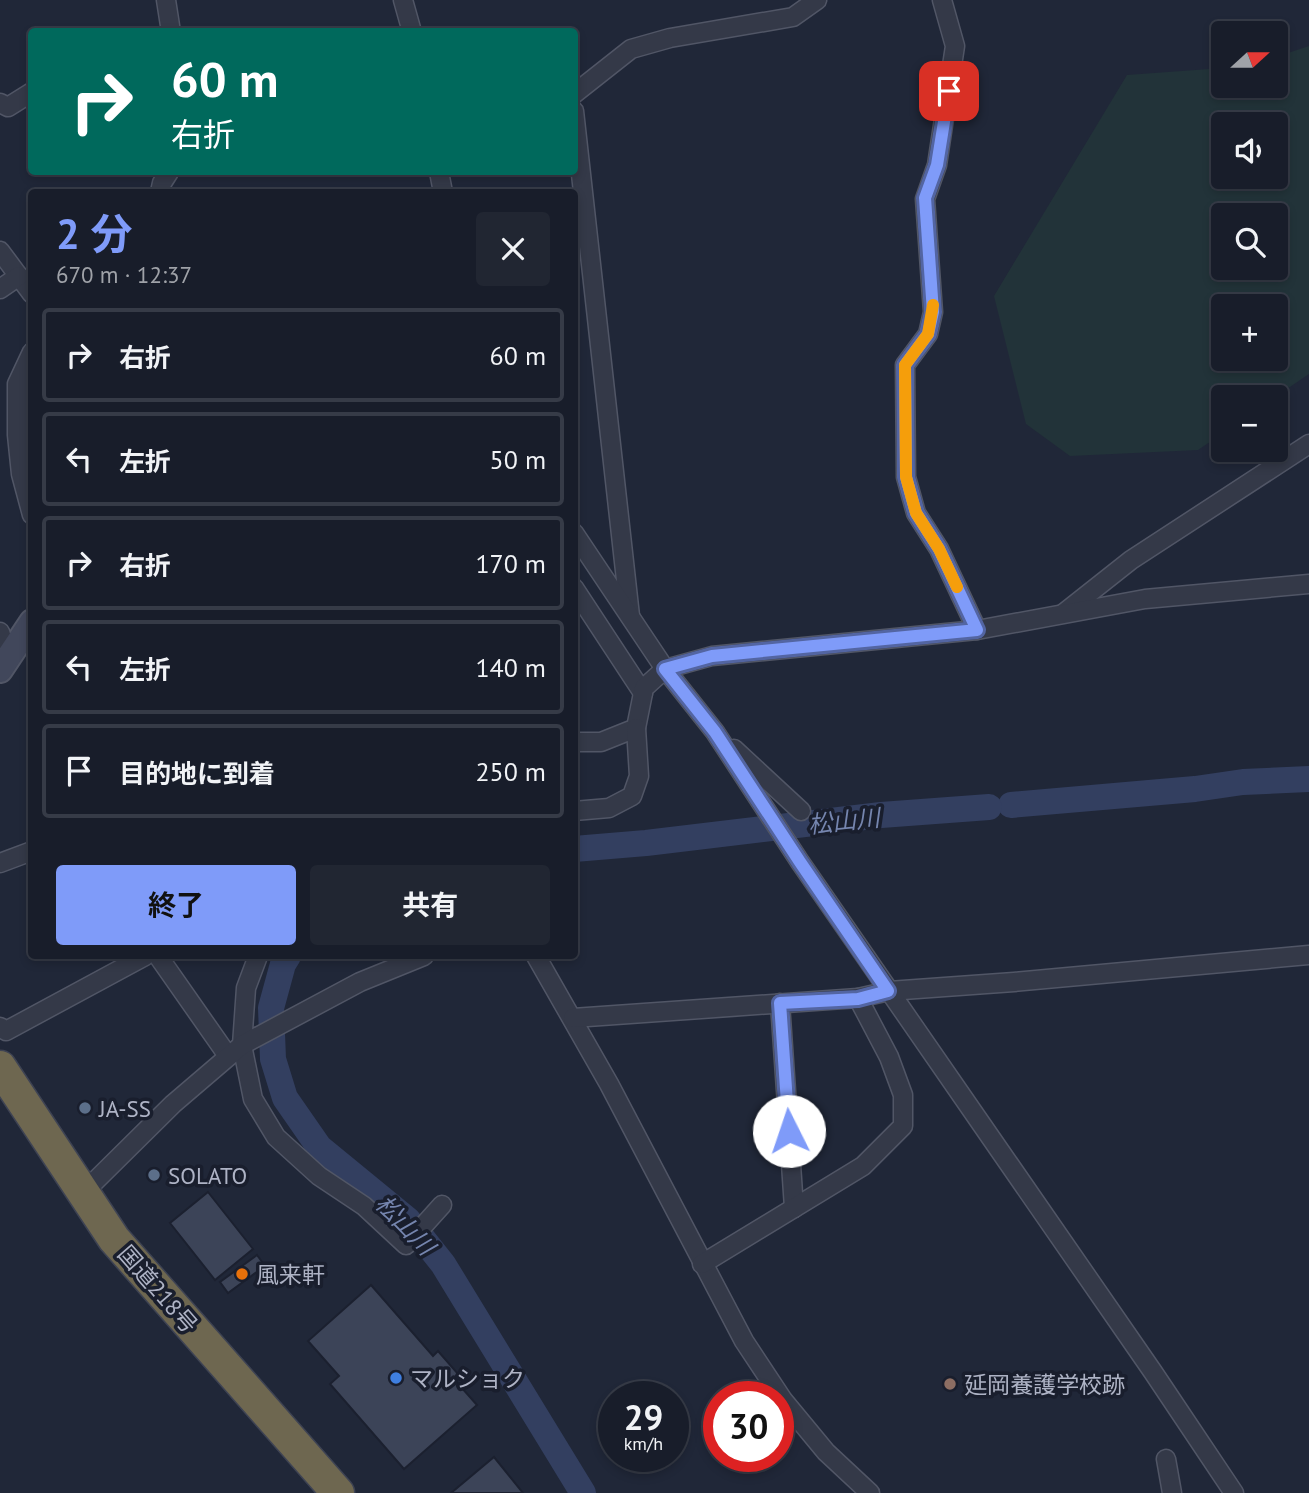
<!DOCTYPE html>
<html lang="ja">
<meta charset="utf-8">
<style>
:root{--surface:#181d2a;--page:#212632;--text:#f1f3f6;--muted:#9fa2a8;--line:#363b47;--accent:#7f9bf9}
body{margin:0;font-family:"PT Sans","Noto Sans JP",sans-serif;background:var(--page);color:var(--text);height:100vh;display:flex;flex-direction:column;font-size:26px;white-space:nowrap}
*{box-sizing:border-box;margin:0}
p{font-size:23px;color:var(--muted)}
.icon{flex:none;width:38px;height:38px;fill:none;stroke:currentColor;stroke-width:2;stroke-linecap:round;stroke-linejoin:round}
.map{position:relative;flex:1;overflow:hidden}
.side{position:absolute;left:28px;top:189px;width:550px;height:770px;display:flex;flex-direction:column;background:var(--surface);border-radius:7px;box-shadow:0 4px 10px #0003,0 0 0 2px var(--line)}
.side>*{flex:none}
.hud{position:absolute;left:28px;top:28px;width:550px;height:147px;border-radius:7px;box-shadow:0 4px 10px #0003,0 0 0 2px var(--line);background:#00695c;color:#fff;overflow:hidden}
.needle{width:46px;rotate:69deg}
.controls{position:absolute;left:1211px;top:21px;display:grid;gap:14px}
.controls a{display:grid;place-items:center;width:77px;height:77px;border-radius:7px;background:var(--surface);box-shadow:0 4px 10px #0003,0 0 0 2px var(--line);font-size:35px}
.speed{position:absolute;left:598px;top:1381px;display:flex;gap:14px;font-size:35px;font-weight:700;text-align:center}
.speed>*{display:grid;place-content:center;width:91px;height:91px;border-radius:50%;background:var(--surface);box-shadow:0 4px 10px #0003,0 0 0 2px var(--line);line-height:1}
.speed small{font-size:18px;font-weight:400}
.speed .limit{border:10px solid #d22;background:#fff;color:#111}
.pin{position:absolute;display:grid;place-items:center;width:60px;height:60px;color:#fff;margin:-30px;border-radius:14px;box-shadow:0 4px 10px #0006}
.me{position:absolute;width:77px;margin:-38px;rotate:356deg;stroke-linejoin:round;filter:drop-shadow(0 0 5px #0008)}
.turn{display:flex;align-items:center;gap:24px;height:147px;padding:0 28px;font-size:32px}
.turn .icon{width:91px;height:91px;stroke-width:2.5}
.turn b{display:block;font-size:49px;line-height:60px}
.round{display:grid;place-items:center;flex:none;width:74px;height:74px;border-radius:7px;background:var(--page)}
.head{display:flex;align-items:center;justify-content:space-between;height:119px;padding:0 28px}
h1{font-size:42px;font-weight:700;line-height:52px;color:var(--accent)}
.primary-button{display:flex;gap:14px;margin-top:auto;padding:14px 28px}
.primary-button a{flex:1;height:80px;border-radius:7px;background:var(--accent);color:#111;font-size:28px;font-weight:700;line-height:80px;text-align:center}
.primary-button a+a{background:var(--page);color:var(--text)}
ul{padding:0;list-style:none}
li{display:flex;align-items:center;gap:21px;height:94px;margin:0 14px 10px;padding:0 14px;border:4px solid var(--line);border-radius:7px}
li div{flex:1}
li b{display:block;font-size:26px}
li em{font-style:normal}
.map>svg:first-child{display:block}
</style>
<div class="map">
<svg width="1309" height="1493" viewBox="0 0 1309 1493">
<rect width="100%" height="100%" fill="#202738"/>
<!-- green -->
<path fill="#223339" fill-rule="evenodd" d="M1309,46V374L1275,397H1223V433L1198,450L1070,456L1026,424L994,296L1127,75L1223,68V86H1276V57ZM1276,124V177H1223V124ZM1276,215V268H1223V215ZM1223,306H1276V359H1223Z"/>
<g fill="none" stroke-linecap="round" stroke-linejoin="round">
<!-- river -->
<g stroke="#333f60" stroke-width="26">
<path d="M1011,805L1195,789L1243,782L1309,779"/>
<path d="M574,849L646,843L881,815L989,807"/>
<path d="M288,956L283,964L271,1008L273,1059L285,1098L319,1147L408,1220L443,1264L583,1493"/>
</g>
</g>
<!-- building -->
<g fill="#3c4458" stroke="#1b202f" stroke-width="2">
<path d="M208,1192L253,1249L215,1280L170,1223Z"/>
<path d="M257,1255L265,1266L228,1293L220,1282Z"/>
<path d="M371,1285L433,1356L438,1351L459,1375L454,1379L477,1405L404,1469L330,1384L339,1376L308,1341Z"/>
<path d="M494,1457L523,1493H451Z"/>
</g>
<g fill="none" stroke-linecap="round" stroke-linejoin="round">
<defs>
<g id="street">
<path d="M166,0L171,32"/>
<path d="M403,0L412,32"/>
<path d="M942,0L955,46L937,165L925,199L933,312L928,334L905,365L906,477L916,513L939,549L977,630"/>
<path d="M574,94L631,49L670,38L793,17L817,0"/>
<path d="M0,103L8,107L32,92"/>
<path d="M574,111L630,616"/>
<path d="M439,172L443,192"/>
<path d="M160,192L162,183L169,172"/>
<path d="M0,251L32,294"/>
<path d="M0,289L19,276"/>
<path d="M32,352L17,384V435L21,474L32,515"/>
<path d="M574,533L665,669L715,732L800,862L1153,1372L1234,1493"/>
<path d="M574,588L643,693"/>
<path d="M1064,613L1131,560L1309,444"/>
<path d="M0,632L8,657"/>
<path d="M574,742H601L636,728L644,688L665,669L712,656L977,630L1145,599L1309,584"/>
<path d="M734,749L801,811"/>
<path d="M574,811L609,808L632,796L639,776L636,728"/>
<path d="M0,863L32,851"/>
<path d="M158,956L228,1056"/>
<path d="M258,956L246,988L242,1045L253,1099L276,1137L319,1176L364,1206L406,1245L442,1205"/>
<path d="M536,956L609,1084L744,1341L783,1400L826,1452L870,1493"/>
<path d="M780,1003L794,1208"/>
<path d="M573,1018L858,998L889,991L1014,982L1309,955"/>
<path d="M0,1027L6,1031L145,956"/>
<path d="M83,1193L173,1104L242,1045L360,982L424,956"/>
<path d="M702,1264L863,1166L903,1126V1095L889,1057L858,998"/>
<path d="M1166,1459L1172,1493"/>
</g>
<path id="secondary" d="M0,670L32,622"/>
<path id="highway" d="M0,1067L114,1239L338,1493"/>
</defs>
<!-- street casing -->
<use href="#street" stroke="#515666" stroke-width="21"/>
<!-- secondary casing -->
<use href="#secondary" stroke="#515666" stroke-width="28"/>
<!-- highway casing -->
<use href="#highway" stroke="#3e4353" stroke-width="35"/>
<!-- street -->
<use href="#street" stroke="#343948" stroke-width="18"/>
<!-- secondary -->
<use href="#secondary" stroke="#41475b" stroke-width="24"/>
<!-- highway -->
<use href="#highway" stroke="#6e6750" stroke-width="32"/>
</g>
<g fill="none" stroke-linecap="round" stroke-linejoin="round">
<defs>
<path id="route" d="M789,1131L780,1003L858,999L888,991L800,862L715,732L665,669L712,656L977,630L939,549L916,513L906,477L905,365L928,334L933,312L925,198L937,165L949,91"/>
</defs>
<!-- route casing -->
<use href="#route" stroke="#5365a2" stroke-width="18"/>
<!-- route -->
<use href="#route" stroke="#7f9bf9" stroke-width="12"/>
<!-- slow -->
<path stroke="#f59e0b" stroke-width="12" d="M933,305L928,334L905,365L906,477L916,513L939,549L957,587"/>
</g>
<!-- markers -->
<g fill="#5c6f8a" stroke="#191e2d" stroke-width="2.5">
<circle cx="85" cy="1108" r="7"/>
<circle cx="154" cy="1175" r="7"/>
</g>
<circle fill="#e8710a" stroke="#191e2d" stroke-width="2.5" cx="242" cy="1274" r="7"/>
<circle fill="#3f7fe0" stroke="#191e2d" stroke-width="2.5" cx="396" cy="1378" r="7"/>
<circle fill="#8d6e63" stroke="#191e2d" stroke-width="2.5" cx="950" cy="1384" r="7"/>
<g text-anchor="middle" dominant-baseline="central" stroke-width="7" stroke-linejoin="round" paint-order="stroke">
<!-- poi labels -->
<g font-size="23" fill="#aeb3c5" stroke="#191e2d" text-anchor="start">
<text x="99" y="1108">JA-SS</text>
<text x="168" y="1175">SOLATO</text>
<text x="256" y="1274">風来軒</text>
<text x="410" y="1378">マルショク</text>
<text x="964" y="1384">延岡養護学校跡</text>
</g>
<!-- street labels -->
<g font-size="23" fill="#aeb3c5" stroke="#191e2d">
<text transform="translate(158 1289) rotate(49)">国道218号</text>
</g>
<!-- water labels -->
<g font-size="24" font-style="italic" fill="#7585ae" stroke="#191e2d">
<text transform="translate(844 821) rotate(-6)">松山川</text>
<text transform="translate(405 1225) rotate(46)">松山川</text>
</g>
</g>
</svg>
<div class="controls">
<a><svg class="needle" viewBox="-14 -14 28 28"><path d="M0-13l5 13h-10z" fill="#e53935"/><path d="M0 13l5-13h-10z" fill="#9fa2a8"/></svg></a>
<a><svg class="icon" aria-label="sound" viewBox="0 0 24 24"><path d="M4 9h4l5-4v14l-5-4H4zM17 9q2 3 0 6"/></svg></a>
<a><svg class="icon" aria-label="search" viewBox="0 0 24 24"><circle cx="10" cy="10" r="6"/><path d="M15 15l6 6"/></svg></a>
<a>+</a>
<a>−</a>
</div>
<div class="speed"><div>29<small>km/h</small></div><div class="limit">30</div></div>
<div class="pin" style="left:949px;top:91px;background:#d93025"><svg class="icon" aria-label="arrive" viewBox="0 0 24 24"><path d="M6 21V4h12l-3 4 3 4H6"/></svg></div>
<svg class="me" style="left:789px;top:1131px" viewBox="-20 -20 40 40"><circle r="19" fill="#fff"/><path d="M0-13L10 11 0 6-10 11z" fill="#7f9bf9"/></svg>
<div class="hud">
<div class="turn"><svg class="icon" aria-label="right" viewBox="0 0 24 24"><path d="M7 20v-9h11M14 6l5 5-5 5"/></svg><div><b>60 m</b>右折</div></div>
</div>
<section class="side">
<div class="head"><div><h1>2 分</h1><p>670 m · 12:37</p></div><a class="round"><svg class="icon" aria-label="close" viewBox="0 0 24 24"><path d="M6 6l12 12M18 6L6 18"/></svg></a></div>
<ul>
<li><svg class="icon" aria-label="right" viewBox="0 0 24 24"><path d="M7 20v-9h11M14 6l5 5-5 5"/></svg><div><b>右折</b></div><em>60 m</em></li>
<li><svg class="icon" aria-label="left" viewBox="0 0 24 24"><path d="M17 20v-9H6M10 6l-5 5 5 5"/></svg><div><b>左折</b></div><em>50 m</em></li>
<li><svg class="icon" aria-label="right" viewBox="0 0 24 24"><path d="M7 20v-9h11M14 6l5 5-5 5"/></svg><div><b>右折</b></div><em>170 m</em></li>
<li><svg class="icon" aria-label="left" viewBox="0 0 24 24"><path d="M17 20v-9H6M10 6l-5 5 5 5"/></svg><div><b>左折</b></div><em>140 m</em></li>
<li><svg class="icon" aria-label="arrive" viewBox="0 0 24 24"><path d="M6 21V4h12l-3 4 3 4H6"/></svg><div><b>目的地に到着</b></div><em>250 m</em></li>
</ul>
<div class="primary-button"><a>終了</a><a>共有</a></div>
</section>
</div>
